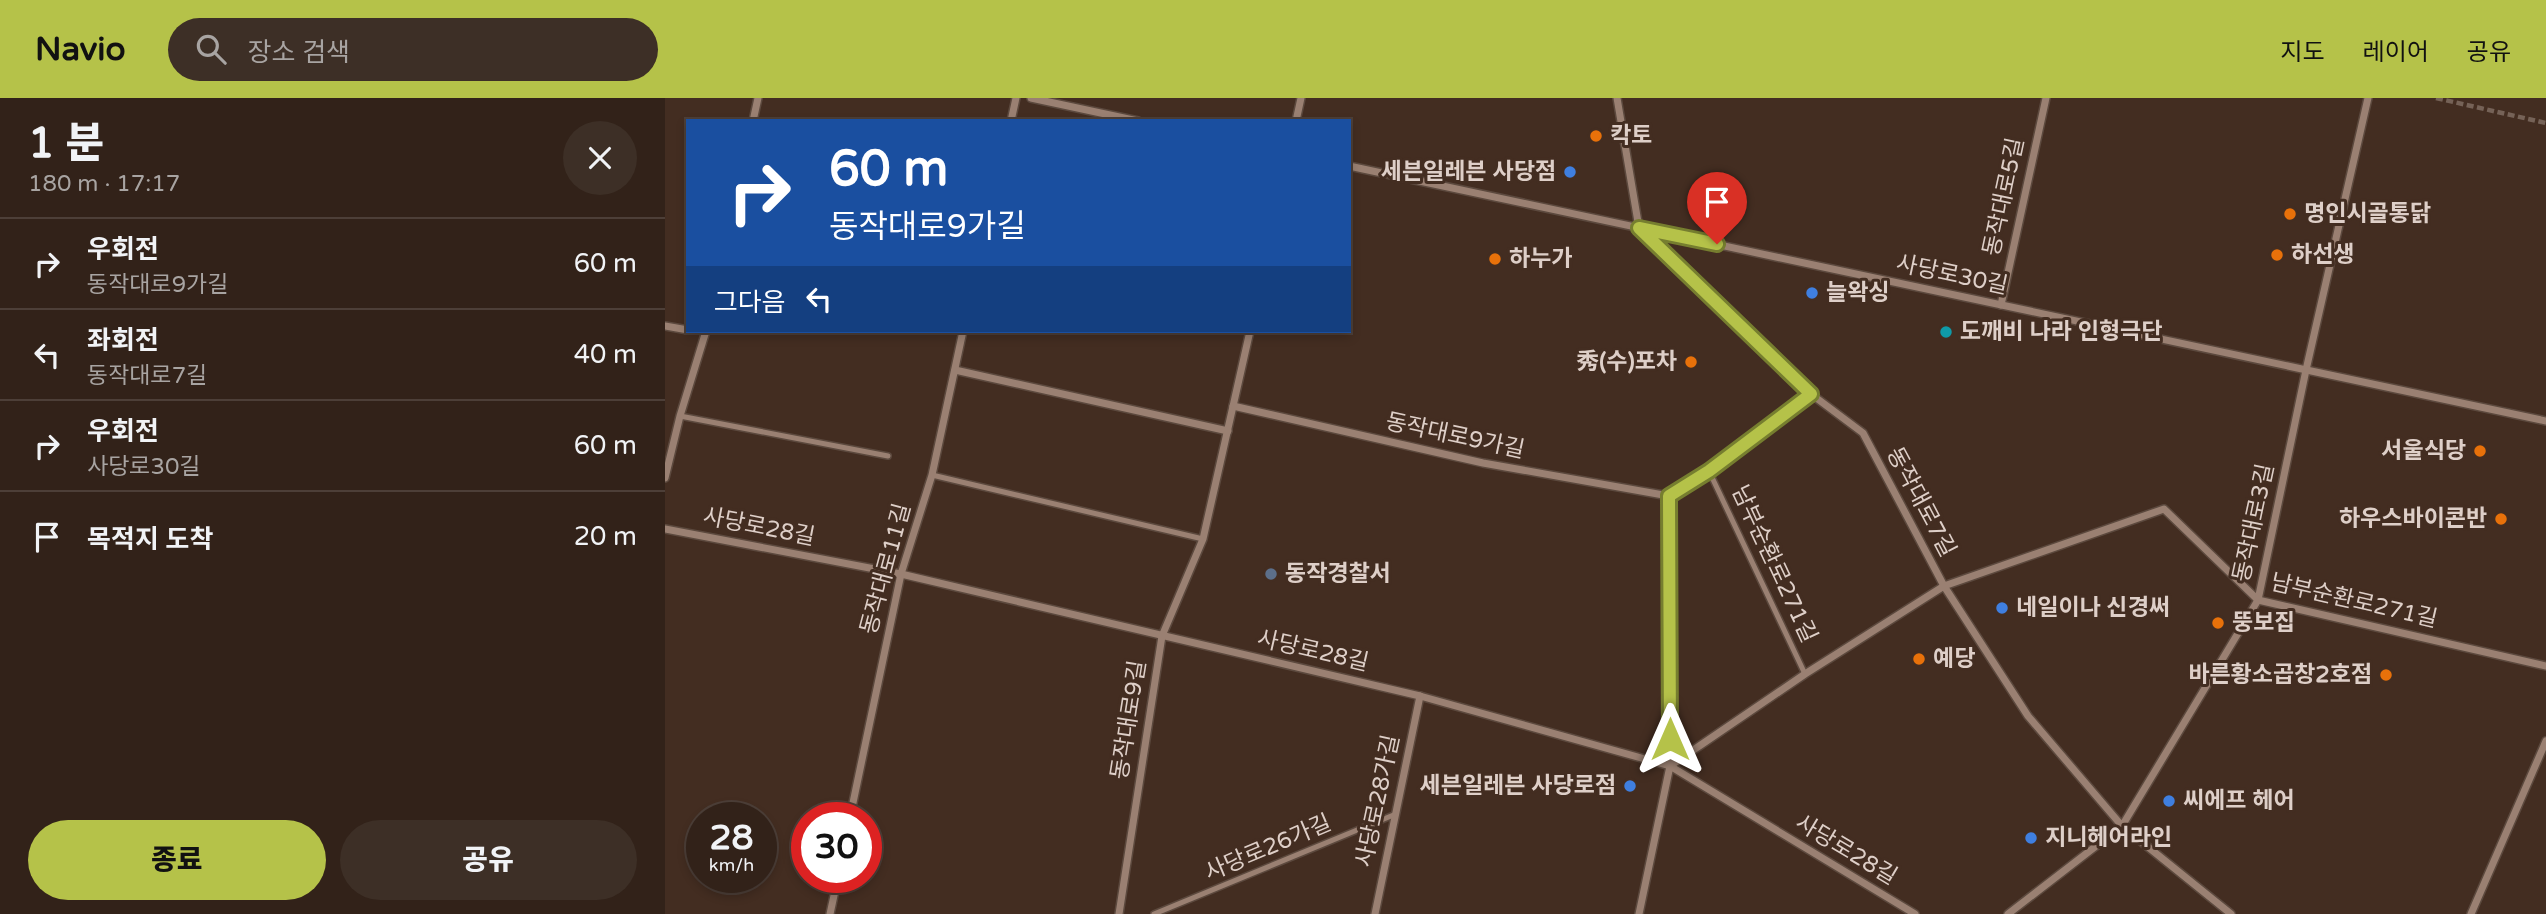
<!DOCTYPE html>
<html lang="ko">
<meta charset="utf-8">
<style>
:root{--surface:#322219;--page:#3d2f26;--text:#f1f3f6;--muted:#a8a4a2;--line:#4d3f38;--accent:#b5c249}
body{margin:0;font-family:"Varela Round","Noto Sans KR",sans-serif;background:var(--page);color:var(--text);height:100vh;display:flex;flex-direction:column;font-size:26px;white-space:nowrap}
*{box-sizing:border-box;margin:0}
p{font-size:23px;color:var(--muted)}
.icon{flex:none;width:38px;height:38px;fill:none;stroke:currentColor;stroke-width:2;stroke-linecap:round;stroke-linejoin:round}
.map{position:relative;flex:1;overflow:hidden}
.drawer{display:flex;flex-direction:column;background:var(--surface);width:665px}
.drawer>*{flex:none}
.top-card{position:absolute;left:21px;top:21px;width:665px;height:214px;border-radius:0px;box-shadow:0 4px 10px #0003,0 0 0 2px var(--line);background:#1a4fa0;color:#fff;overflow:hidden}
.speed{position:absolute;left:21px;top:704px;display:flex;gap:14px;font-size:35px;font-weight:700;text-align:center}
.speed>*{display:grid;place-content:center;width:91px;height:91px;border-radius:50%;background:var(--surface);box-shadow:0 4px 10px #0003,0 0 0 2px var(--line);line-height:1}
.speed small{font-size:18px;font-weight:400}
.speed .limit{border:10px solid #d22;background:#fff;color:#111}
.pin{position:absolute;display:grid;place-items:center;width:60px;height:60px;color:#fff;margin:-72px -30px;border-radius:50% 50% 50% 0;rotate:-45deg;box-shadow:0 0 7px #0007}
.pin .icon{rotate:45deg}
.me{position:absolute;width:77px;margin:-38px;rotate:0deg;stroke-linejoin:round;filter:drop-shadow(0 0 5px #0008)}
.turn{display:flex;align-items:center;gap:24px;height:147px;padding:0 28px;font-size:32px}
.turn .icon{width:91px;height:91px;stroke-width:2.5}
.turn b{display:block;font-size:49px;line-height:60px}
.then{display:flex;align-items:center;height:66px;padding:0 28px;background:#0003;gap:14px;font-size:26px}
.round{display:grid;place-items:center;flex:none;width:74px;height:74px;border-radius:37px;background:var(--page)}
.overview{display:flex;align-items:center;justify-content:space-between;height:119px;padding:0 28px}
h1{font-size:42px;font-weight:800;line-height:52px}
.cta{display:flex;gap:14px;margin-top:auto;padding:14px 28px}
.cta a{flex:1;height:80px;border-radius:42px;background:var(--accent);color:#111;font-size:28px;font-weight:800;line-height:80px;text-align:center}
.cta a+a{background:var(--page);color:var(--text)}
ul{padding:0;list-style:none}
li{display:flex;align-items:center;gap:21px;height:91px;padding:0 28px;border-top:2px solid var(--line)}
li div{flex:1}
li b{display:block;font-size:26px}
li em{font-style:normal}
header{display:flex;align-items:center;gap:42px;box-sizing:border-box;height:98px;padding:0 35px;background:var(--accent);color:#111}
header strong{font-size:33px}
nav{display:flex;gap:38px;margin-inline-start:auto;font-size:24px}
.search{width:490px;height:63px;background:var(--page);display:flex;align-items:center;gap:18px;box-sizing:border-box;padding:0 24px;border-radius:38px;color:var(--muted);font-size:26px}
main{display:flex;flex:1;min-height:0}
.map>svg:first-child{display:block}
</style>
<header>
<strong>Navio</strong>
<div class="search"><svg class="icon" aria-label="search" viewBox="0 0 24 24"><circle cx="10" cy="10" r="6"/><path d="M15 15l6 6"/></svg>장소 검색</div>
<nav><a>지도</a><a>레이어</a><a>공유</a></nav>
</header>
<main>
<section class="drawer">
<div class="overview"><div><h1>1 분</h1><p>180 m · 17:17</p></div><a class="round"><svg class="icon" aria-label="close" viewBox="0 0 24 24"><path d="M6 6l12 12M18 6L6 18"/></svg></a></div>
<ul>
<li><svg class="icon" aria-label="right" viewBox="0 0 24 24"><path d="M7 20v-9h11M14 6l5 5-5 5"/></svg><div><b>우회전</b><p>동작대로9가길</p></div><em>60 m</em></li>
<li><svg class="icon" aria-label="left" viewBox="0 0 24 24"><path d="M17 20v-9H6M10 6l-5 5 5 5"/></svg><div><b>좌회전</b><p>동작대로7길</p></div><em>40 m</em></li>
<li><svg class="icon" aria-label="right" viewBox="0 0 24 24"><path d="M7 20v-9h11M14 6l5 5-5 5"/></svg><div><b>우회전</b><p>사당로30길</p></div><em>60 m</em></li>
<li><svg class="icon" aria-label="arrive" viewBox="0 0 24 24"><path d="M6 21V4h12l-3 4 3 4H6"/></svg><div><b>목적지 도착</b></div><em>20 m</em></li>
</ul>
<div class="cta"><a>종료</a><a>공유</a></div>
</section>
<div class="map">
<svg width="1881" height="816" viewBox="0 0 1881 816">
<rect width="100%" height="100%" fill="#432d21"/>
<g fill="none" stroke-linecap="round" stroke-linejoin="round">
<defs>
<g id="lane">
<path d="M15,318L223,358"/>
<path d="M1044,373L1140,576"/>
<path d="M267,377L538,441"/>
<path d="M489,816L731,716"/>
</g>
<g id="street">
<path d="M366,0L473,23"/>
<path d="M952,0L974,130L1146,296L1198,335L1279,488L1363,618L1457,728L1566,816"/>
<path d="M88,23L93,0"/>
<path d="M346,23L351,0"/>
<path d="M631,23L636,0"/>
<path d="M684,68L1881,323"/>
<path d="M1336,207L1381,0"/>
<path d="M0,228L23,232"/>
<path d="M290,272L563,333"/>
<path d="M568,308L818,365L1004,398L1044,373L1146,296"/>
<path d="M0,380L15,318L41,233"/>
<path d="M0,431L236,476L755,598L1005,668L1250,816"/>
<path d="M1005,668L1140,576L1279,488L1499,411L1593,502L1881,568"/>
<path d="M185,719L236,476L267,377L298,233"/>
<path d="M165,816L173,779"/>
<path d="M454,816L497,538L538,441L585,233"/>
<path d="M710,816L755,598"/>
<path d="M974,816L1005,668L1004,398"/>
<path d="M1343,816L1457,728L1593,502L1641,272L1703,0"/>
<path d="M1806,816L1881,643"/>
</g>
</defs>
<!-- lane casing -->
<use href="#lane" stroke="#5c493e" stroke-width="8"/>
<!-- street casing -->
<use href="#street" stroke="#5c493e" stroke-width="10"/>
<!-- path -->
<path stroke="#756257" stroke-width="4.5" stroke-dasharray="7 3.5" stroke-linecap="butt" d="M1771,0L1881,25"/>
<!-- lane -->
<use href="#lane" stroke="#9a8072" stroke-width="5"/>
<!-- street -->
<use href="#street" stroke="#9a8072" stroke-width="7"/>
</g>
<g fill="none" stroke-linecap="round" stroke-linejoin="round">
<defs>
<path id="route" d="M1005,641L1004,398L1044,373L1146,296L974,130L1052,146"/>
</defs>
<!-- route casing -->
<use href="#route" stroke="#767e2f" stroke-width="18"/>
<!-- route -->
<use href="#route" stroke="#b5c249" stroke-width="12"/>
</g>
<!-- markers -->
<g fill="#e8710a" stroke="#432d21" stroke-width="2.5">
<circle cx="931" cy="38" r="7"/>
<circle cx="1625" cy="116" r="7"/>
<circle cx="1612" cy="157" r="7"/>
<circle cx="830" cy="161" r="7"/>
<circle cx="1026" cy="264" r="7"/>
<circle cx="1815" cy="353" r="7"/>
<circle cx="1836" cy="421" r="7"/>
<circle cx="1553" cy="525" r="7"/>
<circle cx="1254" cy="561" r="7"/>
<circle cx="1721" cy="577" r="7"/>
</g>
<g fill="#3f7fe0" stroke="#432d21" stroke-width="2.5">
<circle cx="905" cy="74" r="7"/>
<circle cx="1147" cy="195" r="7"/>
<circle cx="1337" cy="510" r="7"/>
<circle cx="965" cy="688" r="7"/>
<circle cx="1504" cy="703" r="7"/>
<circle cx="1366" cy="740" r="7"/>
</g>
<circle fill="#0f9aa8" stroke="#432d21" stroke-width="2.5" cx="1281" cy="234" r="7"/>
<circle fill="#5c6f8a" stroke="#432d21" stroke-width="2.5" cx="606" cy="476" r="7"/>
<g text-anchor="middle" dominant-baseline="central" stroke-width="6" stroke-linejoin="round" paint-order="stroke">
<!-- poi labels -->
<g font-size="23" font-weight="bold" fill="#decfc8" stroke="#432d21" text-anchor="start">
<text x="945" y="38">칵토</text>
<text x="891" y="74" text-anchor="end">세븐일레븐 사당점</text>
<text x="1639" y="116">명인시골통닭</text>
<text x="1626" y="157">하선생</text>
<text x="844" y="161">하누가</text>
<text x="1161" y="195">늘왁싱</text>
<text x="1295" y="234">도깨비 나라 인형극단</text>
<text x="1012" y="264" text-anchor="end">秀(수)포차</text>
<text x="1801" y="353" text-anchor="end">서울식당</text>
<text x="1822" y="421" text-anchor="end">하우스바이콘반</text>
<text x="620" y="476">동작경찰서</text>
<text x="1351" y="510">네일이나 신경써</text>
<text x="1567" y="525">뚱보집</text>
<text x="1268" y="561">예당</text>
<text x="1707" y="577" text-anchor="end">바른황소곱창2호점</text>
<text x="951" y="688" text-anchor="end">세븐일레븐 사당로점</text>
<text x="1518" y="703">씨에프 헤어</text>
<text x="1380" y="740">지니헤어라인</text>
</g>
<!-- street labels -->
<g font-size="23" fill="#decfc8" stroke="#432d21">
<text transform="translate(1339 99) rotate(-78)">동작대로5길</text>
<text transform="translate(1287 177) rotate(12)">사당로30길</text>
<text transform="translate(790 338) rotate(12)">동작대로9가길</text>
<text transform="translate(1256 404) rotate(62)">동작대로7길</text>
<text transform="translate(1589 425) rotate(-78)">동작대로3길</text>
<text transform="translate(94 429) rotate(11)">사당로28길</text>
<text transform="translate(1109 466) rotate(65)">남부순환로271길</text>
<text transform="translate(221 471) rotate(-75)">동작대로11길</text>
<text transform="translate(1689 503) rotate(13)">남부순환로271길</text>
<text transform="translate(648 553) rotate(13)">사당로28길</text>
<text transform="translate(464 622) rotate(-81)">동작대로9길</text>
<text transform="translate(713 703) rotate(-78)">사당로28가길</text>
<text transform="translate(603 750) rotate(-23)">사당로26가길</text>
<text transform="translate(1181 752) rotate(31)">사당로28길</text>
</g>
</g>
</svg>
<div class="speed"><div>28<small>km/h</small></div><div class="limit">30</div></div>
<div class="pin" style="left:1052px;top:146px;background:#d93025"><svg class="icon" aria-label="arrive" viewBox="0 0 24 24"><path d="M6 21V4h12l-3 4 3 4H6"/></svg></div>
<svg class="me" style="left:1005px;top:641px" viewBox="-20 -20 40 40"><path d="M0-17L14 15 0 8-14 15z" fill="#b5c249" stroke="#fff" stroke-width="4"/></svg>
<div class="top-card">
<div class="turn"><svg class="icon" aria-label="right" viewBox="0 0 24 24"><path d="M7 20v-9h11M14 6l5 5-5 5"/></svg><div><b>60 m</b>동작대로9가길</div></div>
<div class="then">그다음<svg class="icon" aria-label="left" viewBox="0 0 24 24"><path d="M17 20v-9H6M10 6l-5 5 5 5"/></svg></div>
</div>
</div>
</main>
